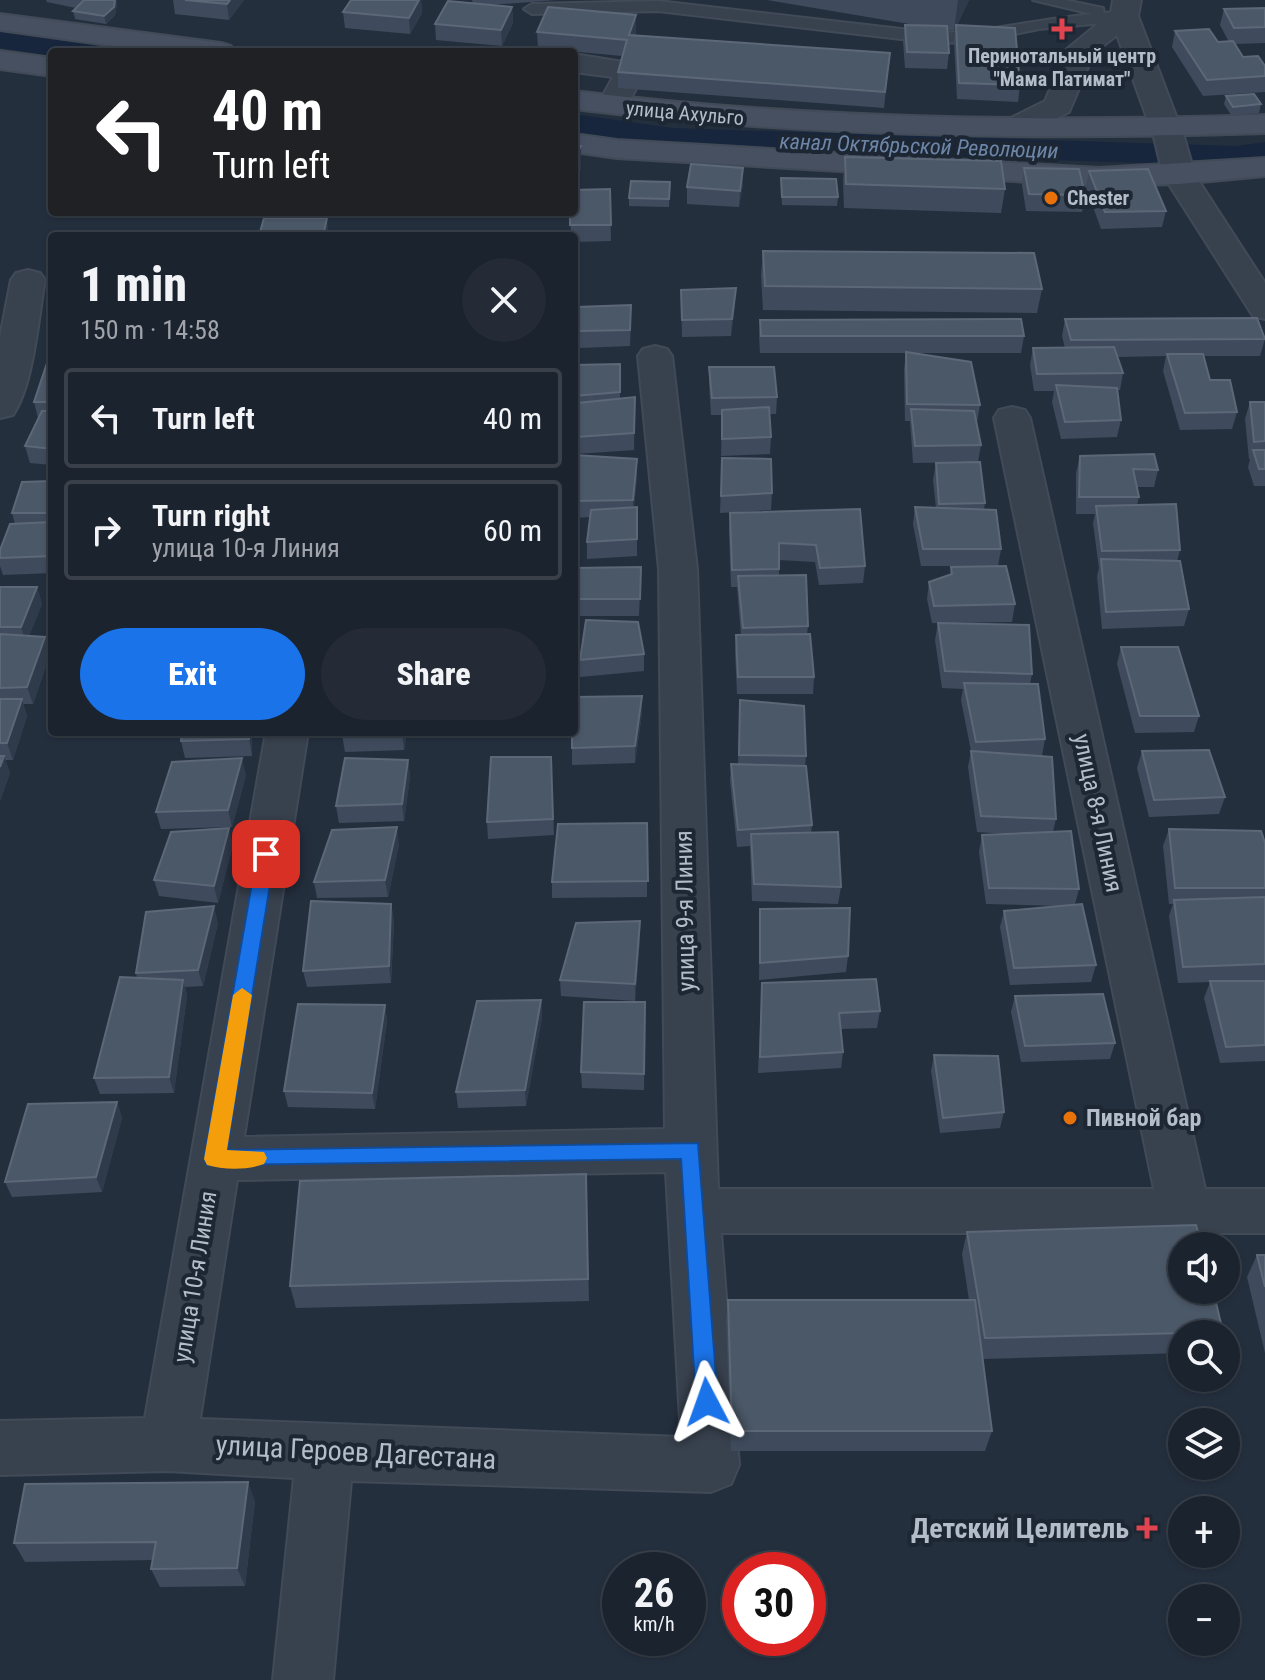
<!DOCTYPE html>
<meta charset="utf-8">
<style>
:root{--surface:#1b232e;--page:#242b36;--text:#f1f3f6;--muted:#a0a4aa;--line:#39404a;--accent:#1a73e8}
body{margin:0;font-family:"Roboto Condensed",sans-serif;background:var(--page);color:var(--text);height:100vh;display:flex;flex-direction:column;font-size:30px;white-space:nowrap}
*{box-sizing:border-box;margin:0}
p{font-size:26px;color:var(--muted)}
.icon{flex:none;width:44px;height:44px;fill:none;stroke:currentColor;stroke-width:2;stroke-linecap:round;stroke-linejoin:round}
.map{position:relative;flex:1;overflow:hidden}
.panel{position:absolute;left:48px;top:232px;width:530px;height:504px;display:flex;flex-direction:column;background:var(--surface);border-radius:8px;box-shadow:0 2px 6px #0004,0 0 0 2px var(--line)}
.panel>*{flex:none}
.guide{position:absolute;left:48px;top:48px;width:530px;height:168px;border-radius:8px;box-shadow:0 2px 6px #0004,0 0 0 2px var(--line);background:#202124;color:#fff;overflow:hidden}
.controls{position:absolute;left:1168px;top:1232px;display:grid;gap:16px}
.controls a{display:grid;place-items:center;width:72px;height:72px;border-radius:50%;background:var(--surface);box-shadow:0 2px 6px #0004,0 0 0 2px var(--line);font-size:40px}
.speed{position:absolute;left:602px;top:1552px;display:flex;gap:16px;font-size:40px;font-weight:700;text-align:center}
.speed>*{display:grid;place-content:center;width:104px;height:104px;border-radius:50%;background:var(--surface);box-shadow:0 2px 6px #0004,0 0 0 2px var(--line);line-height:1}
.speed small{font-size:20px;font-weight:400}
.speed .limit{border:12px solid #d22;background:#fff;color:#111}
.pin{position:absolute;display:grid;place-items:center;width:68px;height:68px;color:#fff;margin:-34px;border-radius:16px;box-shadow:0 4px 12px #0006}
.me{position:absolute;width:88px;margin:-44px;rotate:356deg;stroke-linejoin:round;filter:drop-shadow(0 0 6px #0008)}
.turn{display:flex;align-items:center;gap:28px;height:168px;padding:0 32px;font-size:36px}
.turn .icon{width:104px;height:104px;stroke-width:2.5}
.turn b{display:block;font-size:56px;line-height:68px}
.round{display:grid;place-items:center;flex:none;width:84px;height:84px;border-radius:42px;background:var(--page)}
.overview{display:flex;align-items:center;justify-content:space-between;height:136px;padding:0 32px}
h1{font-size:48px;font-weight:800;line-height:60px}
.cta{display:flex;gap:16px;margin-top:auto;padding:16px 32px}
.cta a{flex:1;height:92px;border-radius:48px;background:var(--accent);color:#fff;font-size:32px;font-weight:800;line-height:92px;text-align:center}
.cta a+a{background:var(--page);color:var(--text)}
ul{padding:0;list-style:none}
li{display:flex;align-items:center;gap:24px;height:100px;margin:0 16px 12px;padding:0 16px;border:4px solid var(--line);border-radius:8px}
li div{flex:1}
li b{display:block;font-size:30px}
li em{font-style:normal}
.map>svg:first-child{display:block}
</style>
<div class="map">
<svg width="1265" height="1680" viewBox="0 0 1265 1680">
<rect width="100%" height="100%" fill="#242f3e"/>
<g fill="none" stroke-linecap="round" stroke-linejoin="round">
<!-- canal -->
<g fill="#17263c" fill-rule="evenodd">
<path d="M0,30L88,43L99,46L103,52H52V56L0,48Z"/>
<path d="M574,114L673,128L1236,146L1265,142V162L1236,166L673,148L574,132Z"/>
</g>
<defs>
<path id="service" d="M1033,0H1065L1103,8L1104,13L1124,11L1132,16L1124,21L1039,29L976,42L936,43L658,11L532,14L524,9L532,4L658,1L936,33C989,32 1040,19 1092,14Z"/>
<g id="minor">
<path d="M1113,0H1141L1138,16L1184,137L1195,175L1265,283V319L1253,316L1163,175L1154,137L1117,35L1094,53L1069,112L1025,134H1003L999,128L1003,122L1045,101L1067,49L1111,13Z"/>
<path d="M574,54L641,65L646,71L623,112H601L597,106L613,77L574,72Z"/>
<path d="M28,270L40,273L45,280C38,319 34,383 13,415L0,418V337L11,280L16,273Z"/>
<path d="M655,346L667,349L672,356L697,569L718,1189H1154L994,418L999,410L1012,407L1025,410L1030,418L1205,1189H1265V1233H721L739,1465L731,1484L711,1492L351,1481L333,1680H273L294,1478L168,1471L0,1475V1421L145,1418L266,732H308L244,1137L665,1129L659,569L638,356L643,349ZM666,1172L681,1437L200,1419L237,1180Z"/>
</g>
<g id="secondary">
<path d="M0,14L221,43L231,46L235,52H158L0,30Z"/>
<path d="M0,51L52,58V76L0,69Z"/>
<path d="M574,91C804,119 1033,122 1265,115V133C1033,140 804,137 574,109Z"/>
<path d="M574,134L617,140L1099,168L1265,158V176L1179,184L1099,186L617,158L574,152Z"/>
</g>
</defs>
<!-- service casing -->
<use href="#service" stroke="#414a57" stroke-width="4"/>
<!-- minor casing -->
<use href="#minor" stroke="#414a57" stroke-width="4"/>
<!-- secondary casing -->
<use href="#secondary" stroke="#414a57" stroke-width="4"/>
<!-- service -->
<use href="#service" fill="#38414e" fill-rule="evenodd"/>
<!-- minor -->
<use href="#minor" fill="#38414e" fill-rule="evenodd"/>
<!-- secondary -->
<use href="#secondary" fill="#465061" fill-rule="evenodd"/>
</g>
<!-- wall -->
<g fill="#3f4b5c">
<path d="M46,0H116L117,4L115,15L106,24L75,19L73,11L76,8L47,2Z"/>
<path d="M173,0H244L229,20L175,14Z"/>
<path d="M421,0L422,13L410,34L345,28L343,12Z"/>
<path d="M472,0H556L490,5L512,7L513,23L502,46L436,40L435,24L473,3Z"/>
<path d="M767,0H969L957,25L1020,85L1018,102L957,99L954,41L956,26L954,31L947,30L949,53L947,69L905,68L903,41L905,25L921,26Z"/>
<path d="M1265,8V43L1234,44L1243,57L1265,66V92L1203,96L1172,47L1175,31L1218,42H1229L1220,25L1224,9Z"/>
<path d="M636,31L635,35L890,53L884,108L618,88V72L622,56L538,48L537,32Z"/>
<path d="M1226,96L1261,104L1259,113L1231,115L1224,104Z"/>
<path d="M845,157L1005,189L1001,213L844,208L843,181Z"/>
<path d="M743,168V184L739,207L687,204V187Z"/>
<path d="M1024,168L1085,195L1082,212L1026,211L1022,185Z"/>
<path d="M1089,171L1166,211L1162,227L1101,229L1086,187Z"/>
<path d="M781,178L838,197L837,206L782,205Z"/>
<path d="M670,182L669,207L629,206V198Z"/>
<path d="M610,189L611,241L574,242V236H571L570,212Z"/>
<path d="M763,251L1042,289L1037,313L763,310L761,275Z"/>
<path d="M681,290L735,304L731,336L682,337Z"/>
<path d="M577,307L631,321L630,346L580,348Z"/>
<path d="M1065,319L1265,339L1260,356H1203L1210,380L1237,412L1232,429L1180,430L1163,371L1166,356L1117,357L1123,373L1120,390H1117L1121,420L1117,437L1061,439L1052,402L1054,391H1034L1030,365L1033,348H1065L1062,336Z"/>
<path d="M760,320L1024,336L1021,353H911L980,405L977,422L981,445L978,462L913,463L910,421H905L904,369L906,353H760L759,336Z"/>
<path d="M52,363V465L30,463L25,446L38,418L34,402Z"/>
<path d="M620,364V398L635,397L634,450L576,454L577,413H574V365Z"/>
<path d="M709,367L777,397L776,414H769L771,437L770,454L721,456L722,415H711L709,384Z"/>
<path d="M1250,402H1265V486H1254L1248,467L1250,459H1249L1245,419Z"/>
<path d="M574,455L637,476L634,507H637V556L587,559V542L590,517L574,518Z"/>
<path d="M1080,456L1158,470L1154,487H1137L1139,497L1137,505L1180,550L1177,561L1189,609L1184,626L1102,629L1097,576L1099,568L1093,523L1095,514H1076V473Z"/>
<path d="M722,458L772,493L771,510L720,513Z"/>
<path d="M936,463L985,503L984,509L1001,549L998,566H921L913,524L915,507L936,508L933,480Z"/>
<path d="M52,481V573L3,575L0,566V550L15,524L12,513Z"/>
<path d="M860,509L865,566L863,583L819,585L815,562L779,560V575L808,626L807,634L814,677L813,694H737L735,652L736,635H741L737,587H731L729,530L730,513Z"/>
<path d="M641,567L639,616H574V568Z"/>
<path d="M951,567L1015,604L1012,622L947,623L1032,674L1030,684L1045,739L1042,756L1056,819L1053,832L1079,889L1075,904L1096,965L1091,982L1010,985L1000,927L1004,911L1061,906L986,904L979,852L982,835L1009,834L977,832L968,767L971,751L961,700L963,689L942,688L935,640L938,623H932L927,599L929,582L950,575Z"/>
<path d="M0,587H37L42,604L29,636L45,637L50,654L33,704H23L27,716L13,760H5L10,773L0,801Z"/>
<path d="M1121,647L1199,716L1194,732L1135,733L1117,664Z"/>
<path d="M644,654V671L580,677V660Z"/>
<path d="M740,700L806,756L805,766L812,825L811,833L841,887L838,904L752,901L750,846L737,847L730,781L731,764H738Z"/>
<path d="M642,713L635,763L572,765V748Z"/>
<path d="M182,732H252V756L185,758L181,741Z"/>
<path d="M407,732L404,750L345,752L342,735Z"/>
<path d="M1142,751L1225,797L1219,814L1149,817L1137,768Z"/>
<path d="M551,757L554,835L488,839L487,822Z"/>
<path d="M408,760L410,777L404,821L339,823L336,806Z"/>
<path d="M246,775L232,827L161,829L156,812Z"/>
<path d="M647,823V897L552,898V882Z"/>
<path d="M1169,829L1265,843V1061L1220,1063L1204,998L1210,982L1178,983L1169,916L1173,904H1169L1163,846Z"/>
<path d="M399,844L388,897L317,898L314,882Z"/>
<path d="M233,845L218,903L159,896L154,880Z"/>
<path d="M391,904L394,921L391,983L307,987L303,971Z"/>
<path d="M760,909L848,956L846,972L759,980Z"/>
<path d="M218,923L203,986L185,987L187,996L174,1093L100,1094L94,1078L137,978L136,973Z"/>
<path d="M640,938L635,1001L561,996L560,980Z"/>
<path d="M762,983L880,1011L877,1028L840,1029L843,1052L841,1068L758,1073Z"/>
<path d="M1015,996L1115,1043L1110,1059L1021,1062L1011,1012Z"/>
<path d="M541,1000L542,1017L526,1106L458,1108L456,1092Z"/>
<path d="M645,1002L644,1090L582,1088L581,1072Z"/>
<path d="M385,1005L387,1021L375,1109L288,1107L284,1091Z"/>
<path d="M934,1055L1004,1112L1000,1128L940,1133L931,1071Z"/>
<path d="M117,1102L122,1118L102,1192L12,1197L5,1182Z"/>
<path d="M586,1174L589,1301L296,1308L290,1286Z"/>
<path d="M967,1232L1223,1332L1222,1334H1182V1353L982,1359L992,1431L985,1451H731L726,1321L728,1300H969L962,1254Z"/>
<path d="M1257,1255H1265V1353L1247,1277Z"/>
<path d="M255,1501L245,1586L160,1587L151,1569L153,1560L25,1562L14,1543Z"/>
</g>
<!-- shaded-wall -->
<g fill="#2f3b4b">
<path d="M115,0H116L117,4L115,15L106,24L104,16Z"/>
<path d="M230,0H244L229,20L227,4Z"/>
<path d="M419,0H421L422,13L410,34L409,18Z"/>
<path d="M958,0H969L954,31Z"/>
<path d="M512,7L513,23L502,46L501,30Z"/>
<path d="M636,15V31L629,50V35Z"/>
<path d="M581,146V170L574,183V158Z"/>
<path d="M743,168V184L739,207L740,191Z"/>
<path d="M327,218L329,236H323Z"/>
<path d="M736,288L735,304L731,336L732,319Z"/>
<path d="M637,459V476L633,517V500Z"/>
<path d="M37,587L42,604L26,644L21,627Z"/>
<path d="M45,637L50,654L33,704L27,687Z"/>
<path d="M642,696V713L635,763V746Z"/>
<path d="M22,699L27,716L13,760L7,743Z"/>
<path d="M249,732H252V756L249,739Z"/>
<path d="M402,732H407L404,750Z"/>
<path d="M4,756L10,773L0,801V767Z"/>
<path d="M242,758L246,775L232,827L228,810Z"/>
<path d="M408,760L410,777L404,821L402,804Z"/>
<path d="M397,827L399,844L388,897L385,880Z"/>
<path d="M229,828L233,845L218,903L214,886Z"/>
<path d="M391,904L394,921L391,983L389,966Z"/>
<path d="M214,906L218,923L203,986L198,970Z"/>
<path d="M640,921V938L635,1001V984Z"/>
<path d="M183,980L187,996L174,1093L169,1077Z"/>
<path d="M541,1000L542,1017L526,1106L525,1090Z"/>
<path d="M385,1005L387,1021L375,1109L372,1093Z"/>
<path d="M117,1102L122,1118L102,1192L96,1177Z"/>
<path d="M248,1482L255,1501L245,1586L237,1568Z"/>
</g>
<!-- building -->
<g fill="#4b5868" stroke="#5c6777" stroke-width="2">
<path d="M84,0H115L114,7L104,16L73,11Z"/>
<path d="M185,0H230L227,4Z"/>
<path d="M351,0H419L409,18L343,12Z"/>
<path d="M448,1L512,7L501,30L435,24Z"/>
<path d="M548,7L636,15L629,35L890,53L885,92L618,72L627,40L537,32Z"/>
<path d="M1265,8V27L1234,28L1224,9Z"/>
<path d="M905,25L947,26L949,53L907,52Z"/>
<path d="M956,25L1015,28L1020,85L959,83Z"/>
<path d="M1209,29L1218,42L1233,41L1243,57L1258,56L1265,66V76L1207,80L1175,31Z"/>
<path d="M1254,94L1261,104L1233,107L1226,96Z"/>
<path d="M574,145L581,146L574,158Z"/>
<path d="M845,157L1001,161L1005,189L846,184Z"/>
<path d="M691,164L743,168L740,191L687,187Z"/>
<path d="M1024,168L1079,169L1085,195L1029,194Z"/>
<path d="M1148,169L1166,211L1105,212L1089,171Z"/>
<path d="M781,178L836,179L838,197H782Z"/>
<path d="M631,181L670,182L669,199L629,198Z"/>
<path d="M610,189L611,225H570V212H574V190Z"/>
<path d="M264,218H327L323,236H259Z"/>
<path d="M763,251L1034,253L1042,289L765,286Z"/>
<path d="M736,288L732,319L682,320L681,290Z"/>
<path d="M631,305L630,330L579,331L577,307Z"/>
<path d="M1257,318L1265,339L1071,340L1065,319Z"/>
<path d="M1021,319L1024,336H761L760,320Z"/>
<path d="M1114,347L1123,373L1037,374L1033,348Z"/>
<path d="M906,352L971,362L980,405L907,404Z"/>
<path d="M1167,354H1203L1210,380H1230L1237,412L1185,413Z"/>
<path d="M47,363H52V402H34Z"/>
<path d="M620,364V392L574,396V365Z"/>
<path d="M709,367H774L777,397L712,398Z"/>
<path d="M1056,385L1117,388L1121,420L1065,422Z"/>
<path d="M635,397L634,433L576,437L578,403Z"/>
<path d="M1250,402H1265V441L1254,442Z"/>
<path d="M769,407L771,437L722,439V410Z"/>
<path d="M911,409L974,411L981,445L915,446Z"/>
<path d="M42,411H52V449L25,446Z"/>
<path d="M1253,450H1265V469H1259Z"/>
<path d="M1154,454L1158,470L1133,469L1139,497H1079L1080,456Z"/>
<path d="M574,455L637,459L633,500L574,501Z"/>
<path d="M722,458L771,459L772,493L721,496Z"/>
<path d="M980,462L985,503L939,504L936,463Z"/>
<path d="M52,481V513H12L22,482Z"/>
<path d="M1176,504L1180,550L1102,551L1096,506Z"/>
<path d="M637,507V539L587,542L591,510Z"/>
<path d="M915,507L996,510L1001,549H923Z"/>
<path d="M860,509L865,566L820,568L816,545L779,543V569L732,570L730,513Z"/>
<path d="M52,522V556L0,558V550L10,524Z"/>
<path d="M1101,559L1180,561L1189,609L1106,612Z"/>
<path d="M1006,566L1015,604L934,606L929,582L952,574L951,567Z"/>
<path d="M641,567L640,599H574V568Z"/>
<path d="M806,575L808,626L743,628L738,576Z"/>
<path d="M0,587H37L21,627H0Z"/>
<path d="M586,620L638,622L644,654L580,660Z"/>
<path d="M938,623L1029,625L1032,674L945,671Z"/>
<path d="M0,634L45,637L27,687L0,688Z"/>
<path d="M810,634L814,677H738L736,635Z"/>
<path d="M1121,647H1178L1199,716H1140Z"/>
<path d="M964,683L1038,684L1045,739L976,742Z"/>
<path d="M642,696L635,746L572,748V732H574V697Z"/>
<path d="M0,699H22L7,743H0Z"/>
<path d="M740,700L804,706L806,756L739,755Z"/>
<path d="M182,732H249V739L181,741Z"/>
<path d="M343,732H402V733L342,735Z"/>
<path d="M1209,750L1225,797L1154,800L1142,751Z"/>
<path d="M971,751L1052,757L1056,819L981,816Z"/>
<path d="M0,756H4L0,767Z"/>
<path d="M491,757H551L553,819L487,822Z"/>
<path d="M242,758L228,810L156,812L172,762Z"/>
<path d="M345,758L408,760L402,804L336,806Z"/>
<path d="M731,764L806,766L812,825L738,830Z"/>
<path d="M647,823L648,881L552,882L558,824Z"/>
<path d="M397,827L385,880L314,882L332,830Z"/>
<path d="M229,828L214,886L154,880L171,832Z"/>
<path d="M1169,829L1261,831L1265,843V888H1175Z"/>
<path d="M1071,831L1079,889L989,888L982,835Z"/>
<path d="M838,832L841,887L754,884L751,834Z"/>
<path d="M1265,897V964L1183,967L1174,900Z"/>
<path d="M311,901L391,904L389,966L303,971Z"/>
<path d="M1082,904L1096,965L1014,968L1004,911Z"/>
<path d="M214,906L198,970L136,973L146,912Z"/>
<path d="M850,908L848,956L760,963V909Z"/>
<path d="M640,921L635,984L560,980L576,923Z"/>
<path d="M120,977L183,980L169,1077L94,1078Z"/>
<path d="M876,979L880,1011L839,1013L843,1052L760,1057L762,983Z"/>
<path d="M1210,981H1265V1045L1226,1047Z"/>
<path d="M1103,994L1115,1043L1025,1046L1015,996Z"/>
<path d="M541,1000L525,1090L456,1092L477,1001Z"/>
<path d="M584,1002H645L644,1074L581,1072Z"/>
<path d="M298,1004L385,1005L372,1093L284,1091Z"/>
<path d="M934,1055L998,1056L1004,1112L943,1118Z"/>
<path d="M117,1102L96,1177L5,1182L28,1104Z"/>
<path d="M586,1174L588,1279L290,1286L300,1181Z"/>
<path d="M1196,1225L1202,1246H1182V1290H1213L1223,1332L985,1338L967,1232Z"/>
<path d="M1257,1255H1265V1287Z"/>
<path d="M728,1300H975L992,1431H732Z"/>
<path d="M248,1482L237,1568L151,1569L156,1542L14,1543L25,1484Z"/>
</g>
<!-- route -->
<path fill="#1a73e8" stroke="#114b97" stroke-width="2" d="M266,847L275,854L227,1150L698,1143L718,1402L715,1409L707,1412L699,1409L696,1402L681,1159L207,1165L204,1159L257,854Z"/>
<!-- slow -->
<path fill="#f59e0b" d="M242,988L252,995L227,1150L264,1152L267,1158L264,1164C249,1170 223,1170 207,1165L204,1159L233,995Z"/>
<!-- markers -->
<g fill="#e0444e" stroke="#1d2633" stroke-width="3">
<path d="M1058 17h8v8h8v8h-8v8h-8v-8h-8v-8h8z"/>
<path d="M1143 1516h8v8h8v8h-8v8h-8v-8h-8v-8h8z"/>
</g>
<g fill="#e8710a" stroke="#1d2633" stroke-width="3">
<circle cx="1051" cy="198" r="8"/>
<circle cx="1070" cy="1118" r="8"/>
</g>
<g text-anchor="middle" dominant-baseline="central" stroke-width="8" stroke-linejoin="round" paint-order="stroke">
<!-- far-poi labels -->
<g font-size="20" font-weight="bold" fill="#b4bcc9" stroke="#1d2633">
<text x="1062" y="56">Перинотальный центр<tspan x="1062" dy="23">"Мама Патимат"</tspan></text>
<text x="1067" y="198" text-anchor="start">Chester</text>
</g>
<!-- far-street labels -->
<g font-size="20" fill="#b4bcc9" stroke="#1d2633">
<text transform="translate(685 113) rotate(5)">улица Ахульго</text>
</g>
<!-- far-water labels -->
<g font-size="22" font-style="italic" fill="#6d86a8" stroke="#1d2633">
<text transform="translate(919 146) rotate(2)">канал Октябрьской Революции</text>
</g>
<!-- street labels -->
<g font-size="24" fill="#b4bcc9" stroke="#1d2633">
<text transform="translate(1098 813) rotate(78)">улица 8-я Линия</text>
<text transform="translate(685 911) rotate(-91)">улица 9-я Линия</text>
<text transform="translate(195 1277) rotate(-81)">улица 10-я Линия</text>
</g>
<!-- poi labels -->
<g font-size="24" font-weight="bold" fill="#b4bcc9" stroke="#1d2633" text-anchor="start">
<text x="1086" y="1118">Пивной бар</text>
</g>
<!-- near-street labels -->
<g font-size="28" fill="#b4bcc9" stroke="#1d2633">
<text transform="translate(356 1452) rotate(3)">улица Героев Дагестана</text>
</g>
<!-- near-poi labels -->
<g font-size="28" font-weight="bold" fill="#b4bcc9" stroke="#1d2633" text-anchor="end">
<text x="1129" y="1528">Детский Целитель</text>
</g>
</g>
</svg>
<div class="controls">
<a><svg class="icon" aria-label="sound" viewBox="0 0 24 24"><path d="M4 9h4l5-4v14l-5-4H4zM17 9q2 3 0 6"/></svg></a>
<a><svg class="icon" aria-label="search" viewBox="0 0 24 24"><circle cx="10" cy="10" r="6"/><path d="M15 15l6 6"/></svg></a>
<a><svg class="icon" aria-label="layers" viewBox="0 0 24 24"><path d="M12 4l9 5-9 5-9-5zM3 14l9 5 9-5"/></svg></a>
<a>+</a>
<a>−</a>
</div>
<div class="speed"><div>26<small>km/h</small></div><div class="limit">30</div></div>
<div class="pin" style="left:266px;top:854px;background:#d93025"><svg class="icon" aria-label="arrive" viewBox="0 0 24 24"><path d="M6 21V4h12l-3 4 3 4H6"/></svg></div>
<svg class="me" style="left:707px;top:1402px" viewBox="-20 -20 40 40"><path d="M0-17L14 15 0 8-14 15z" fill="#1a73e8" stroke="#fff" stroke-width="4"/></svg>
<div class="guide">
<div class="turn"><svg class="icon" aria-label="left" viewBox="0 0 24 24"><path d="M17 20v-9H6M10 6l-5 5 5 5"/></svg><div><b>40 m</b>Turn left</div></div>
</div>
<section class="panel">
<div class="overview"><div><h1>1 min</h1><p>150 m · 14:58</p></div><a class="round"><svg class="icon" aria-label="close" viewBox="0 0 24 24"><path d="M6 6l12 12M18 6L6 18"/></svg></a></div>
<ul>
<li><svg class="icon" aria-label="left" viewBox="0 0 24 24"><path d="M17 20v-9H6M10 6l-5 5 5 5"/></svg><div><b>Turn left</b></div><em>40 m</em></li>
<li><svg class="icon" aria-label="right" viewBox="0 0 24 24"><path d="M7 20v-9h11M14 6l5 5-5 5"/></svg><div><b>Turn right</b><p>улица 10-я Линия</p></div><em>60 m</em></li>
</ul>
<div class="cta"><a>Exit</a><a>Share</a></div>
</section>
</div>
